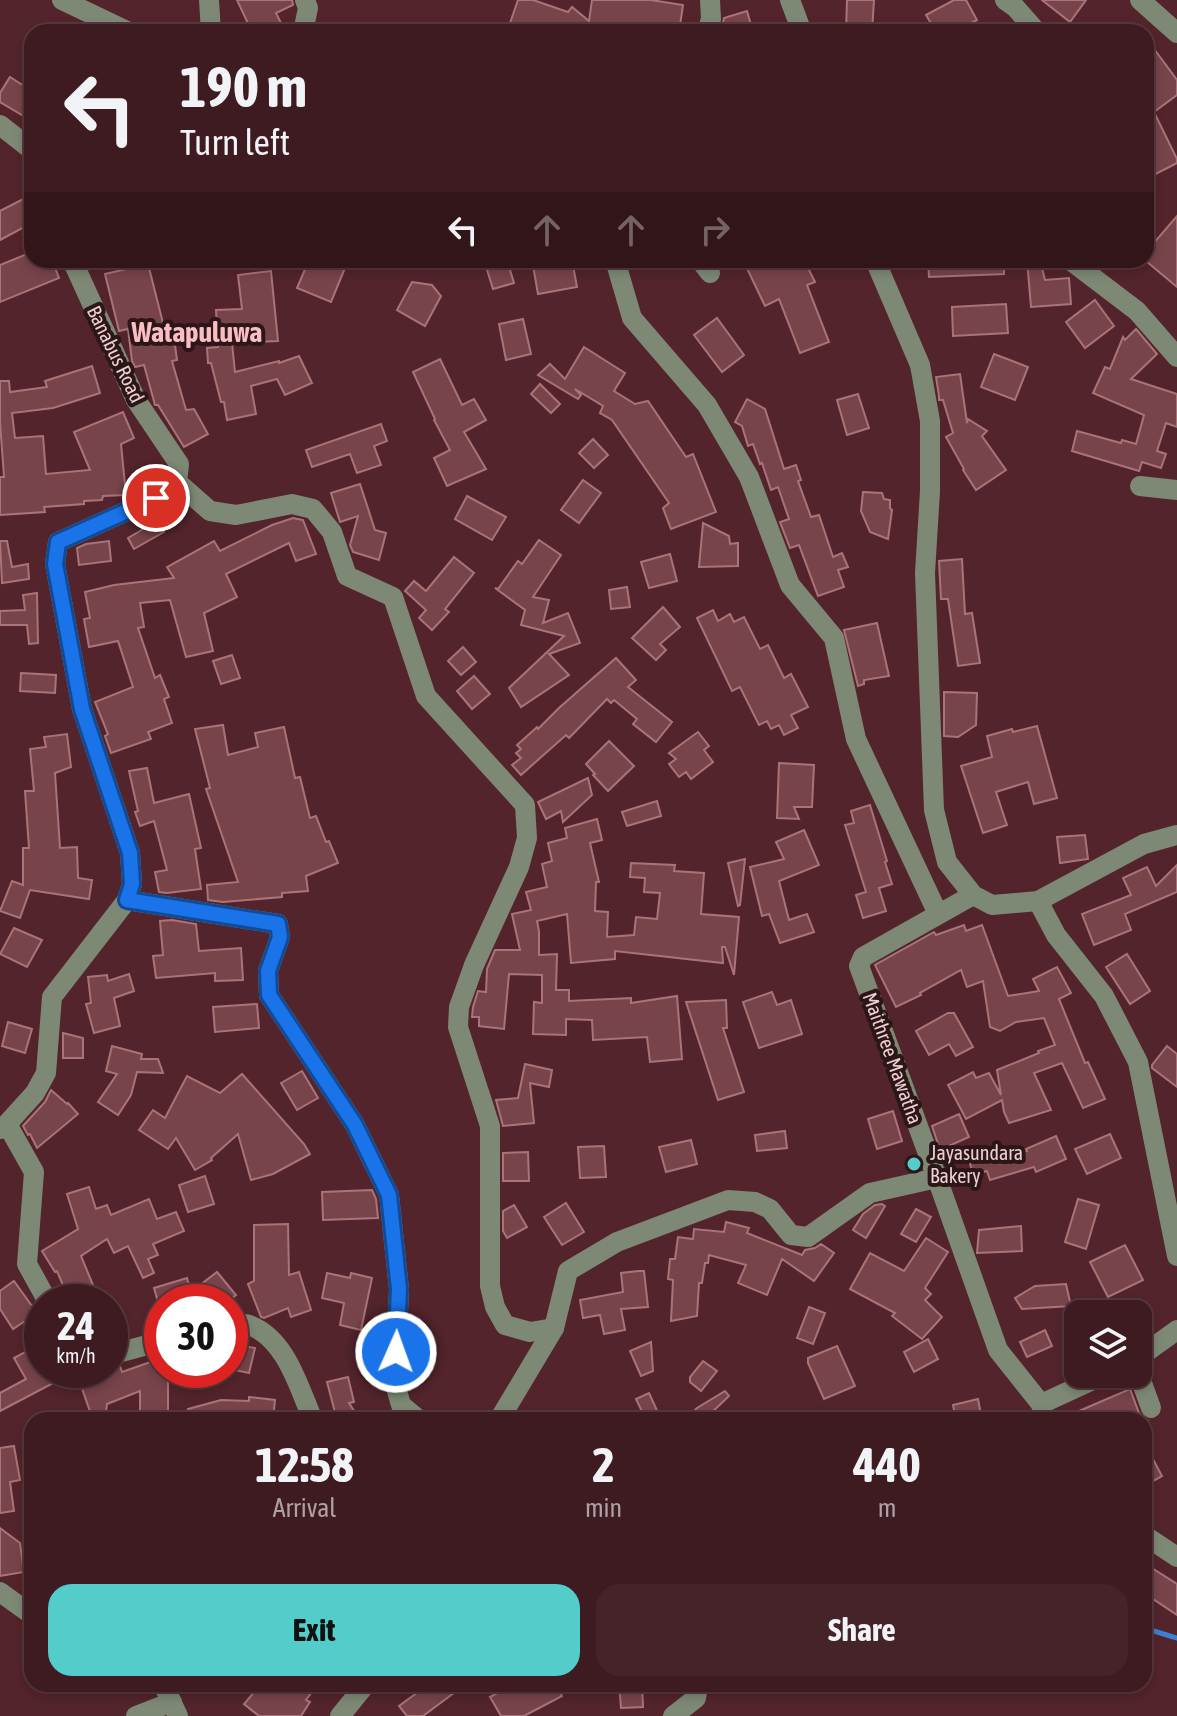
<!DOCTYPE html>
<style>
:root{--surface:#3e1b20;--page:#452429;--text:#f1f3f6;--muted:#ada1a5;--line:#57393e;--accent:#53cdc9}
body{margin:0;font-family:"Asap Condensed",sans-serif;background:var(--page);color:var(--text);height:100vh;display:flex;flex-direction:column;font-size:30px;white-space:nowrap}
*{box-sizing:border-box;margin:0}
p{font-size:26px;color:var(--muted)}
.icon{flex:none;width:44px;height:44px;fill:none;stroke:currentColor;stroke-width:2;stroke-linecap:round;stroke-linejoin:round}
.map{position:relative;flex:1;overflow:hidden}
.panel{position:absolute;left:24px;top:1412px;width:1128px;height:280px;display:flex;flex-direction:column;background:var(--surface);border-radius:24px;box-shadow:0 4px 12px #0003,0 0 0 2px var(--line)}
.panel>*{flex:none}
.top-card{position:absolute;left:24px;top:24px;width:1130px;height:244px;border-radius:24px;box-shadow:0 4px 12px #0003,0 0 0 2px var(--line);background:#3e1b20;color:var(--text);overflow:hidden}
.fabs{position:absolute;left:1064px;top:1300px;display:grid;gap:16px}
.fabs a{display:grid;place-items:center;width:88px;height:88px;border-radius:16px;background:var(--surface);box-shadow:0 4px 12px #0003,0 0 0 2px var(--line);font-size:40px}
.speed{position:absolute;left:24px;top:1284px;display:flex;gap:16px;font-size:40px;font-weight:700;text-align:center}
.speed>*{display:grid;place-content:center;width:104px;height:104px;border-radius:50%;background:var(--surface);box-shadow:0 4px 12px #0003,0 0 0 2px var(--line);line-height:1}
.speed small{font-size:20px;font-weight:400}
.speed .limit{border:12px solid #d22;background:#fff;color:#111}
.pin{position:absolute;display:grid;place-items:center;width:68px;height:68px;color:#fff;margin:-34px;border:4px solid #fff;border-radius:50%;box-shadow:0 2px 8px #0007}
.me{position:absolute;width:88px;margin:-44px;rotate:2deg;stroke-linejoin:round;filter:drop-shadow(0 0 6px #0008)}
.turn{display:flex;align-items:center;gap:28px;height:168px;padding:0 24px;font-size:36px}
.turn .icon{width:104px;height:104px;stroke-width:2.5}
.turn b{display:block;font-size:56px;line-height:68px}
.lanes{display:flex;align-items:center;height:76px;padding:0 24px;background:#0003;justify-content:center;gap:40px;direction:ltr}
.lanes .off{opacity:.35}
.eta{display:flex;justify-content:space-evenly;align-items:center;height:136px;text-align:center}
.eta b{font-size:48px;font-weight:700;line-height:56px}
.action{display:flex;gap:16px;margin-top:auto;padding:16px 24px}
.action a{flex:1;height:92px;border-radius:24px;background:var(--accent);color:#111;font-size:32px;font-weight:700;line-height:92px;text-align:center}
.action a+a{background:var(--page);color:var(--text)}
.map>svg:first-child{display:block}
</style>
<div class="map">
<svg width="1177" height="1716" viewBox="0 0 1177 1716">
<rect width="100%" height="100%" fill="#53242b"/>
<g fill="none" stroke-linecap="round" stroke-linejoin="round">
<!-- stream -->
<path stroke="#3982d0" stroke-width="5" d="M1144,1628L1177,1638"/>
</g>
<!-- building -->
<g fill="#77444a" stroke="#aa7379" stroke-width="2">
<path d="M237,0H292L293,5L276,13L281,23L276,26L279,32H252Z"/>
<path d="M518,0H533L568,12L572,7L589,21L592,0H651L683,5L679,32H602L588,29V27L584,32H537L510,23Z"/>
<path d="M847,0H874L872,32H846Z"/>
<path d="M954,0H966L977,20L954,32H936L926,15Z"/>
<path d="M1042,0H1086L1070,22Z"/>
<path d="M747,11L753,32H723L722,28L724,18Z"/>
<path d="M1146,38L1177,80V95L1154,112L1177,159V163L1150,177L1146,169Z"/>
<path d="M10,77L32,91V121L0,102V93Z"/>
<path d="M25,198L32,211V223L0,240V211Z"/>
<path d="M1177,216V287L1146,261V252Z"/>
<path d="M32,252V260H52L59,278L0,302V265Z"/>
<path d="M309,260H325L345,268L331,302L297,288Z"/>
<path d="M484,260H507L514,283L493,289Z"/>
<path d="M532,260H572L577,287L538,294Z"/>
<path d="M743,260H804L815,282L807,285L829,342L800,353L779,299L765,306Z"/>
<path d="M928,260H1004V274L929,277Z"/>
<path d="M1027,260H1040L1045,280L1069,278L1071,304L1031,307Z"/>
<path d="M148,264L165,331L173,330L177,360L172,361L186,410L194,409L208,434L184,447L158,405H155L144,365L135,367L132,361L128,329L119,331L105,274Z"/>
<path d="M271,271L278,341L232,343L235,372L279,361V363L299,356L312,383L285,395L277,379L251,386L256,414L227,420L224,402H221L211,363H208L207,348L218,347L216,310L242,309L238,275Z"/>
<path d="M412,282L432,285L441,296L425,326L397,310Z"/>
<path d="M1095,300L1114,326L1085,348L1066,322Z"/>
<path d="M1006,304L1008,333L953,336L952,307Z"/>
<path d="M717,318L744,355L722,372L694,335Z"/>
<path d="M523,319L531,354L506,360L499,324Z"/>
<path d="M1136,329L1157,354L1131,379L1177,394V427L1166,423L1157,451L1166,454L1161,468L1142,462L1139,471L1072,451L1077,431L1121,443L1122,440L1136,444L1144,415L1093,393L1105,367L1110,369L1123,337L1125,340Z"/>
<path d="M584,347L625,373L614,391L635,404L648,401L686,457L693,454L716,512L671,529L663,508L669,503L612,420L600,413L603,406L575,389L581,395L578,399L538,375L550,364L565,379Z"/>
<path d="M994,354L1028,367L1015,400L981,387Z"/>
<path d="M440,359L462,405L474,399L486,420L464,432L486,469L447,486L434,458L450,450L434,420L435,419L413,372Z"/>
<path d="M92,366L100,393L53,408L12,413L15,438L43,436L46,474L90,470L74,432L123,412L134,438L121,444L126,495L103,496L102,500L84,501V504L44,507L45,512L0,515V477H4L0,422V381H9L10,392L47,387L45,381Z"/>
<path d="M960,374L967,423L968,419L987,431L982,436L1006,470L976,490L963,470L964,469L946,437L953,433L943,400H939V396L936,377Z"/>
<path d="M540,384L560,404L551,413L531,394Z"/>
<path d="M858,394L869,428L847,435L837,400Z"/>
<path d="M747,399L765,409L784,469L796,465L801,480L798,481L811,517L819,515L833,557L842,553L848,567L838,570L844,587L818,596L799,545L790,548L780,522L789,519L778,487L771,490L762,463L760,464L753,444L748,446L742,426L735,422Z"/>
<path d="M381,424L387,441L374,446L381,465L357,473L350,454L312,467L306,450Z"/>
<path d="M593,439L608,455L594,468L579,453Z"/>
<path d="M583,480L601,493L579,523L561,510Z"/>
<path d="M360,484L375,530L386,533L379,560L353,552L350,545L358,516L340,522L331,493Z"/>
<path d="M863,492L882,493L884,499L890,500V508L892,510L888,539L870,532L861,511Z"/>
<path d="M467,496L506,517L492,540L455,519Z"/>
<path d="M293,518L303,520L316,554L296,561L289,543L226,574L237,597L204,613L213,651L186,657L170,600L140,603L144,627L138,628L155,678L160,675L169,697L164,699L172,723L148,732L151,739L111,753L105,736L108,734L95,702L133,687L118,641L89,647L84,619L90,618L85,592L114,585L174,578L167,567L214,541L220,551L272,525Z"/>
<path d="M157,521L164,532L134,549L128,538Z"/>
<path d="M703,523L729,536L730,544L738,543V566L699,567Z"/>
<path d="M539,540L561,555L533,597L549,600L543,623L568,613L580,643L549,654L569,675L521,707L509,688L564,636L521,625L525,610L495,588L498,589L518,561L522,564Z"/>
<path d="M0,541H7L12,567L28,564L29,579L2,583Z"/>
<path d="M109,541L111,561L79,565L77,548L86,544Z"/>
<path d="M670,554L677,581L649,588L641,562Z"/>
<path d="M454,557L474,573L445,609L449,612L432,630L419,618L426,610L405,591L414,581L426,591Z"/>
<path d="M962,559L965,614L972,613L980,663L958,666L948,599H941L939,561Z"/>
<path d="M627,587L630,607L611,609L609,590Z"/>
<path d="M37,593L38,643L29,644L27,625H0V611L25,610L23,595Z"/>
<path d="M663,607L680,627L660,644L666,650L656,660L632,638Z"/>
<path d="M713,610L718,621L730,614L734,622L744,617L760,649L768,645L784,678L791,674L808,707L791,715L798,728L784,735L779,725L771,729L767,721L759,725L740,687L732,691L697,618Z"/>
<path d="M877,623L889,676L864,680V684L858,686L844,630Z"/>
<path d="M463,647L476,662L461,675L448,661Z"/>
<path d="M232,655L240,678L221,684L213,661Z"/>
<path d="M616,658L636,680L628,687L672,722L656,742L633,724L637,719L614,700L611,703L607,699L569,738L566,735L521,775L512,765L521,758L516,753L521,749L517,745L537,727L538,729L560,707Z"/>
<path d="M21,673L56,675L55,693L20,691Z"/>
<path d="M474,676L490,694L472,709L457,691Z"/>
<path d="M944,692L977,693L976,725L958,737L944,736Z"/>
<path d="M223,725L228,755L258,747L255,733L284,727L295,778L300,777L310,818L316,816L326,842L329,841L338,863L306,876L308,891L282,893V897L223,902L208,900L207,885L238,882L206,789L210,788L195,729Z"/>
<path d="M1037,726L1057,798L1034,804L1028,782L996,792L1007,825L983,833L961,766L992,757L987,736L1012,729L1013,732Z"/>
<path d="M698,732L709,746L704,750L713,762L691,779L686,772L679,777L669,764L676,759L669,753Z"/>
<path d="M67,734L71,767L55,773L60,848L77,847L78,878L92,880L89,899L30,890L20,918L0,911L12,881L23,885V848H29L25,791H34L30,749L46,747L44,737Z"/>
<path d="M609,741L634,766L608,791L593,775L595,774L586,764Z"/>
<path d="M779,763L814,765L812,807H794L799,819L777,818Z"/>
<path d="M147,768L154,803L189,794L201,848L195,849L201,889L167,893L159,892L155,872L167,870L154,821L140,826L135,812L138,811L129,771Z"/>
<path d="M588,778L592,795L563,822L561,811L546,819L538,802Z"/>
<path d="M657,801L661,816L627,826L622,812Z"/>
<path d="M870,805L887,861L885,862L892,884L879,888L886,911L863,918L856,895L866,892L845,825L854,823L851,811Z"/>
<path d="M597,819L602,840L590,843L599,882H596L595,911L608,912L607,937L634,935L636,917L657,919L660,893L644,892L645,878L630,877L631,863L675,865L674,871L704,873L701,914L739,917L734,975L725,947H722L723,963L615,951V959L571,963L567,914L537,921L539,931V955L557,954L556,990H569V1001L631,998V1003L677,996L682,1059L650,1062L647,1037L593,1040L592,1020L566,1019V1035L533,1034L534,1002L542,1003V975L509,974L504,1029L479,1026V1017H472L473,1007L478,991L486,992L487,969L495,950H520L512,914L531,910L526,892L547,887L542,864L552,861L548,843L567,838L565,828Z"/>
<path d="M804,830L819,865L779,881L789,920L807,914L814,932L780,943L769,914L762,916L750,867L784,859L776,842Z"/>
<path d="M1085,835L1088,859L1060,863L1057,837Z"/>
<path d="M745,859L740,905L738,906L728,863Z"/>
<path d="M1177,865V892L1125,914L1131,930L1094,945L1082,914L1131,895L1123,878L1147,867L1156,886Z"/>
<path d="M172,920L196,924L199,951L241,948L243,980L215,981V973L156,978L153,956L163,955L160,921Z"/>
<path d="M964,925L966,931L982,925L1008,996L1039,991L1033,979L1057,967L1071,993L1059,999L1085,1063L1088,1062L1105,1099L1083,1108L1062,1063L1034,1073L1051,1110L1009,1123L1004,1112L1002,1100L966,1119L948,1085L973,1072L976,1078L989,1073L1001,1095L997,1070L1039,1053L1038,1051L1055,1045L1044,1018L1016,1022L1000,1031L990,1027L983,981L967,987L961,970L920,993L921,995L896,1007L875,965L934,932L936,935Z"/>
<path d="M14,928L42,940L27,967L0,954Z"/>
<path d="M1127,954L1150,991L1130,1004L1106,967Z"/>
<path d="M129,974L134,991L114,998L120,1026L94,1033L86,1004L91,1003L88,977L107,975L108,981Z"/>
<path d="M772,992L777,1005L791,1000L802,1034L759,1048L743,1002Z"/>
<path d="M726,1000L727,1028H723L744,1092L718,1100L686,1002Z"/>
<path d="M257,1004L259,1028L215,1032L213,1007Z"/>
<path d="M948,1013H954L973,1047L956,1056L949,1044L929,1055L916,1031Z"/>
<path d="M8,1022L32,1029L25,1053L2,1046Z"/>
<path d="M63,1033L83,1038V1058H63Z"/>
<path d="M112,1046L142,1054L141,1059H158L163,1073L137,1072L131,1095L118,1115L98,1102L117,1074L106,1071Z"/>
<path d="M1167,1046L1177,1054V1087L1152,1068V1065Z"/>
<path d="M525,1064L552,1070L549,1087L530,1083L534,1123L503,1126L496,1100L518,1098Z"/>
<path d="M302,1071L318,1098L297,1110L281,1083Z"/>
<path d="M242,1074L304,1144L310,1154L273,1174L251,1180L238,1134L211,1158L212,1160L195,1170L176,1138L168,1149L139,1130L153,1110L165,1118L187,1076L220,1093Z"/>
<path d="M51,1090L67,1104L68,1103L78,1114L37,1148L30,1134L28,1135L23,1126L45,1102Z"/>
<path d="M893,1111L902,1141L877,1149L868,1119Z"/>
<path d="M959,1114L969,1137L940,1150L932,1126Z"/>
<path d="M785,1131L787,1148L757,1151L755,1135Z"/>
<path d="M1110,1134L1121,1158L1087,1174L1075,1149Z"/>
<path d="M1056,1136L1066,1159L1036,1172L1034,1167L990,1180L987,1171L973,1175L968,1156L984,1151L987,1162L1027,1151L1026,1149Z"/>
<path d="M691,1140L697,1164L666,1172L659,1147Z"/>
<path d="M604,1146L606,1177L580,1178L578,1147Z"/>
<path d="M528,1152L529,1181H503V1153Z"/>
<path d="M205,1176L214,1204L188,1212L179,1185Z"/>
<path d="M89,1187L96,1209L107,1205L111,1215L149,1199L157,1219L176,1212L184,1231L153,1244L158,1255L148,1259L154,1273L143,1278L128,1246L114,1253L107,1239L81,1256L100,1302H70L57,1271L55,1272L42,1251L78,1229L67,1194Z"/>
<path d="M372,1190L376,1199L378,1218L323,1220L322,1192Z"/>
<path d="M1078,1199L1099,1205L1086,1249L1065,1242Z"/>
<path d="M566,1203L584,1232L562,1245L544,1217Z"/>
<path d="M882,1204L885,1206L866,1238L853,1230L863,1214L875,1205Z"/>
<path d="M514,1205L527,1227L507,1238L503,1231V1211Z"/>
<path d="M916,1209L931,1217L916,1242L901,1234Z"/>
<path d="M726,1222L749,1228L747,1233L802,1255L805,1250L815,1248L821,1244L834,1253L814,1281L782,1259L767,1295L738,1283L746,1265L709,1255L708,1263H705L702,1283H699L697,1316L671,1321L673,1280L668,1279L670,1259H675L678,1237L693,1239L694,1229L724,1232Z"/>
<path d="M288,1224L289,1275L299,1272L311,1310L291,1317L288,1308L264,1318L261,1317L248,1284L254,1281V1225Z"/>
<path d="M1021,1226L1022,1251L977,1253L979,1230Z"/>
<path d="M926,1238L948,1252L925,1288L931,1294L925,1300L942,1317L922,1339L892,1316L895,1313L850,1289L870,1253L904,1271Z"/>
<path d="M1125,1245L1143,1280L1108,1297L1090,1262Z"/>
<path d="M638,1271H644L648,1307L621,1309L625,1330L604,1334L600,1315L583,1318L580,1300L623,1292L621,1273Z"/>
<path d="M217,1272L236,1295L227,1302H158L154,1288L187,1278L191,1292Z"/>
<path d="M327,1273L350,1278L351,1273L372,1278L361,1330L340,1325L344,1303L322,1298Z"/>
<path d="M14,1281L37,1313L13,1329L0,1309V1291Z"/>
<path d="M1066,1284L1071,1306L1022,1309L1015,1298L1035,1286Z"/>
<path d="M809,1307L825,1313L813,1344L797,1338Z"/>
<path d="M1045,1330L1052,1346L1027,1357L1020,1342Z"/>
<path d="M928,1339L938,1359L914,1372L904,1352Z"/>
<path d="M651,1342L653,1371L641,1376L630,1351Z"/>
<path d="M233,1344L255,1348L249,1373L230,1369V1358Z"/>
<path d="M837,1346L855,1386L824,1399L808,1363V1358Z"/>
<path d="M27,1351L38,1370H78L0,1411V1393L26,1379L14,1358Z"/>
<path d="M162,1358V1370H168V1420H140V1391L107,1404L105,1420H93L78,1377L98,1370H110V1368L120,1366L122,1372Z"/>
<path d="M703,1361L717,1371L701,1391L690,1382V1377Z"/>
<path d="M348,1377L354,1402L349,1403L360,1420H337L327,1382Z"/>
<path d="M1130,1389L1139,1413L1147,1420H1058Z"/>
<path d="M725,1391L729,1396L704,1420H685L697,1408Z"/>
<path d="M649,1393L659,1415L646,1420L636,1399Z"/>
<path d="M249,1397L275,1400L273,1420H225V1413L202,1420H191L188,1409L221,1400L249,1401Z"/>
<path d="M978,1399L982,1420H956L953,1405Z"/>
<path d="M1144,1442L1162,1476L1144,1486Z"/>
<path d="M14,1446L20,1480L10,1482L14,1511L0,1513V1448Z"/>
<path d="M0,1528L20,1543L24,1572L0,1576Z"/>
<path d="M1144,1563L1177,1584V1615L1144,1593Z"/>
<path d="M261,1684H318L306,1700L310,1702L301,1716H259L244,1704Z"/>
<path d="M412,1684H466L423,1716H407L399,1706L418,1692Z"/>
<path d="M514,1684H556L562,1696L524,1716H501L490,1697Z"/>
<path d="M619,1684H642L643,1707L621,1708Z"/>
</g>
<g fill="none" stroke-linecap="round" stroke-linejoin="round">
<!-- minor -->
<g stroke="#7d8975" stroke-width="20">
<path d="M62,0L129,32"/>
<path d="M209,0L211,32"/>
<path d="M790,0L802,32"/>
<path d="M1005,0L1015,7L1037,32"/>
<path d="M1140,0L1177,33"/>
<path d="M303,32L308,8L305,0"/>
<path d="M707,32L711,19L710,0"/>
<path d="M0,125L32,150"/>
<path d="M32,158V174"/>
<path d="M615,260L632,318L707,405L749,477L790,585L834,638L856,739L938,914"/>
<path d="M700,260L710,273"/>
<path d="M875,260L920,365L930,421V491L925,573L934,810L947,862L973,895L992,905L1038,901L1144,844L1177,835"/>
<path d="M1070,260L1137,311L1177,357"/>
<path d="M177,482L210,511L236,515L292,504L313,509L332,532L347,576L393,597L426,696L525,805L527,838L519,867L474,965L459,1007L458,1027L490,1126V1286L495,1307L505,1325L530,1332L554,1328"/>
<path d="M1140,486L1177,490"/>
<path d="M973,895L863,957L859,966L937,1178L998,1350L1041,1404"/>
<path d="M127,900L278,924L280,937L268,971L269,995L355,1125L389,1195L399,1289L395,1384L401,1405L419,1420"/>
<path d="M1038,901L1056,935L1104,996L1138,1062L1177,1256"/>
<path d="M7,1124L34,1172L27,1264L48,1302"/>
<path d="M0,1129L7,1124L35,1093L46,1073L52,997L127,900L132,884L130,853L82,709L55,564L58,542L156,498L177,482L179,464L136,400L72,260"/>
<path d="M230,1324C236,1324 244,1323 249,1325C286,1338 299,1388 313,1420"/>
<path d="M110,1355L162,1341"/>
<path d="M1138,1358L1177,1330"/>
<path d="M1138,1372L1151,1408"/>
<path d="M499,1420L554,1328L568,1271L617,1242L728,1200L755,1202L770,1209L791,1235L808,1237L870,1193L937,1178"/>
<path d="M1045,1420L1041,1404L1106,1374"/>
<path d="M1144,1535L1177,1557"/>
<path d="M0,1592L32,1615"/>
<path d="M163,1684L178,1716"/>
<path d="M136,1716L172,1702"/>
<path d="M340,1716L366,1684"/>
<path d="M673,1716L696,1698L698,1684"/>
</g>
</g>
<g fill="none" stroke-linecap="round" stroke-linejoin="round">
<defs>
<path id="route" d="M156,498L58,542L55,564L82,709L130,853L132,884L127,900L278,924L280,937L268,971L269,995L355,1125L389,1195L399,1289L396,1352"/>
</defs>
<!-- route casing -->
<use href="#route" stroke="#114b97" stroke-width="20"/>
<!-- route -->
<use href="#route" stroke="#1a73e8" stroke-width="14"/>
</g>
<!-- markers -->
<circle fill="#53cdc9" stroke="#2b1618" stroke-width="3" cx="914" cy="1164" r="8"/>
<g text-anchor="middle" dominant-baseline="central" stroke-width="8" stroke-linejoin="round" paint-order="stroke">
<!-- street labels -->
<g font-size="20" fill="#eeced1" stroke="#2b1618">
<text transform="translate(116 354) rotate(64)">Banabus Road</text>
<text transform="translate(893 1058) rotate(70)">Maithree Mawatha</text>
</g>
<!-- poi labels -->
<g font-size="20" fill="#eeced1" stroke="#2b1618" text-anchor="start">
<text x="930" y="1152">Jayasundara<tspan x="930" dy="23">Bakery</tspan></text>
</g>
<!-- district labels -->
<g font-size="28" font-weight="bold" fill="#fabdc3" stroke="#2b1618">
<text x="197" y="332">Watapuluwa</text>
</g>
</g>
</svg>
<div class="fabs">
<a><svg class="icon" aria-label="layers" viewBox="0 0 24 24"><path d="M12 4l9 5-9 5-9-5zM3 14l9 5 9-5"/></svg></a>
</div>
<div class="speed"><div>24<small>km/h</small></div><div class="limit">30</div></div>
<div class="pin" style="left:156px;top:498px;background:#d93025"><svg class="icon" aria-label="arrive" viewBox="0 0 24 24"><path d="M6 21V4h12l-3 4 3 4H6"/></svg></div>
<svg class="me" style="left:396px;top:1352px" viewBox="-20 -20 40 40"><circle r="17" fill="#1a73e8" stroke="#fff" stroke-width="3"/><path d="M0-11L8 9 0 5-8 9z" fill="#fff"/></svg>
<div class="top-card">
<div class="turn"><svg class="icon" aria-label="left" viewBox="0 0 24 24"><path d="M17 20v-9H6M10 6l-5 5 5 5"/></svg><div><b>190 m</b>Turn left</div></div>
<div class="lanes"><svg class="icon" aria-label="left" viewBox="0 0 24 24"><path d="M17 20v-9H6M10 6l-5 5 5 5"/></svg><svg class="icon off" aria-label="ahead" viewBox="0 0 24 24"><path d="M12 20V5M6 11l6-6 6 6"/></svg><svg class="icon off" aria-label="ahead" viewBox="0 0 24 24"><path d="M12 20V5M6 11l6-6 6 6"/></svg><svg class="icon off" aria-label="right" viewBox="0 0 24 24"><path d="M7 20v-9h11M14 6l5 5-5 5"/></svg></div>
</div>
<section class="panel">
<div class="eta">
<div><b>12:58</b><p>Arrival</p></div>
<div><b>2</b><p>min</p></div>
<div><b>440</b><p>m</p></div>
</div>
<div class="action"><a>Exit</a><a>Share</a></div>
</section>
</div>
